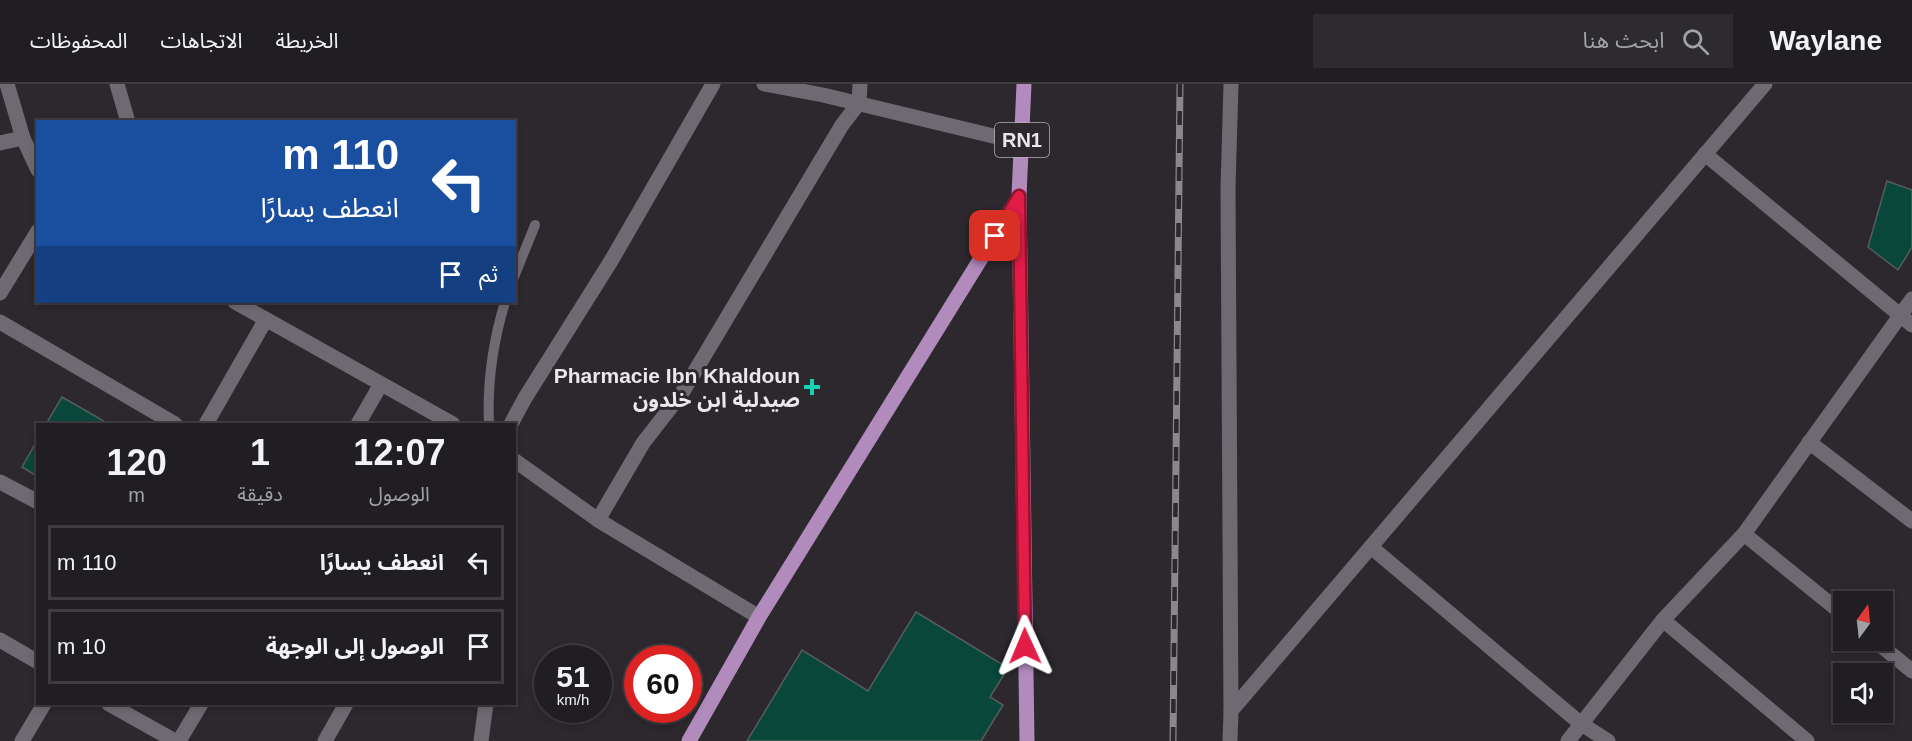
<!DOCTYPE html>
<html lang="ar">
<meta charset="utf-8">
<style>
:root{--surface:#211e22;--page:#2d2b2f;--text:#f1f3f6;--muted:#a2a2a5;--line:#3e3c40}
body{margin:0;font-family:Helvetica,"Noto Sans Arabic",sans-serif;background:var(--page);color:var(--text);direction:rtl;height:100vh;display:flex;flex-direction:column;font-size:22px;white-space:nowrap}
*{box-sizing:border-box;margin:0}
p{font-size:20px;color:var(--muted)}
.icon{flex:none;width:33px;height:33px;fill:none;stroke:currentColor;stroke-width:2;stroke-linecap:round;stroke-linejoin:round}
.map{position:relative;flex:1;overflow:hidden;direction:ltr}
.drawer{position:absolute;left:36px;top:339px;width:480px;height:282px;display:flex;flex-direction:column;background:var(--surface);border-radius:0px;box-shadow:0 3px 9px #0003,0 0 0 2px var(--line);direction:rtl}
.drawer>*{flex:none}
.hud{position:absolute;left:36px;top:36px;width:480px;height:183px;border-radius:0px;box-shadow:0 3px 9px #0003,0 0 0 2px var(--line);direction:rtl;background:#1a4fa0;color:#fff;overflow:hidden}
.needle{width:39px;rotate:15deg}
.fabs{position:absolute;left:1833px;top:507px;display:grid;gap:12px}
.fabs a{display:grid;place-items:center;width:60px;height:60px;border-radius:0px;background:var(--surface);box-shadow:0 3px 9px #0003,0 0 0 2px var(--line);font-size:30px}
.speed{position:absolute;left:534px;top:561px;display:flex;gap:12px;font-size:30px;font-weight:700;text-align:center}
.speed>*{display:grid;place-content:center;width:78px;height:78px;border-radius:50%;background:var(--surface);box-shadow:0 3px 9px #0003,0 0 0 2px var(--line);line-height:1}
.speed small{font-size:15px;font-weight:400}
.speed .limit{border:9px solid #d22;background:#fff;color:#111}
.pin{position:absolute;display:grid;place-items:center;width:51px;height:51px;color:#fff;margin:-26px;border-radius:12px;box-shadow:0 3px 9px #0006}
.me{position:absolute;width:66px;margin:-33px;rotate:359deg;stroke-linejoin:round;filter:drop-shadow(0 0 4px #0008)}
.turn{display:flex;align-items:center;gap:21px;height:126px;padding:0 18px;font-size:27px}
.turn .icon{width:78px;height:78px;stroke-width:2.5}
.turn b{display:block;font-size:42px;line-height:51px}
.then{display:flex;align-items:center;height:57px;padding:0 18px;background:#0003;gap:12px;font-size:22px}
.eta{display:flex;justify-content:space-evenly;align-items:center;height:102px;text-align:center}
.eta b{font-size:36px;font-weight:800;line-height:42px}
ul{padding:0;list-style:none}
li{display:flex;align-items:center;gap:18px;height:75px;margin:0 12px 9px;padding:0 6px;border:3px solid var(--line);border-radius:0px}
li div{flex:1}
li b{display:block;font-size:22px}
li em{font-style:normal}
header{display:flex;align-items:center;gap:36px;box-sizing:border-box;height:84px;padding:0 30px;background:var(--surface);border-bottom:2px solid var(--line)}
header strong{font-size:28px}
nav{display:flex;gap:33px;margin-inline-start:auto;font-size:21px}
.search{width:420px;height:54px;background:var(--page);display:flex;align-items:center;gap:15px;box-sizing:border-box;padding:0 21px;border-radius:0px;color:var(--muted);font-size:22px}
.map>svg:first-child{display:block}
</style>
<header>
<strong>Waylane</strong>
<div class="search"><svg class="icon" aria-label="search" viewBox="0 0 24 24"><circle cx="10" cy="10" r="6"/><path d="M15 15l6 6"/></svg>ابحث هنا</div>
<nav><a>الخريطة</a><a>الاتجاهات</a><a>المحفوظات</a></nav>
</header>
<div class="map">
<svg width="1912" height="657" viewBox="0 0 1912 657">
<rect width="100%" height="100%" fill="#2c282e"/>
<!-- building -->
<g fill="#09473b" stroke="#545e5b" stroke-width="1.5">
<path d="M1887,97L1912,106V163L1898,186L1868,163Z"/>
<path d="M62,313L109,340H46Z"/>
<path d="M38,355V393L22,383Z"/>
<path d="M916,528L1008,584L990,613L1003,621L981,657H747L802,566L868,607Z"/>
</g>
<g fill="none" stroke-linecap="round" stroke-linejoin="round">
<!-- service -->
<g stroke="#6f6a71" stroke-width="10">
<path d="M514,193L535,141"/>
<path d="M489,340C487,298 493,258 505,218"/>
</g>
<!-- minor -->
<g stroke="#6f6a71" stroke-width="15">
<path d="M7,0L23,54L38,86"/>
<path d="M117,0L128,38"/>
<path d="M764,0L823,11L1022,59"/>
<path d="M1231,0L1228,104L1231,627"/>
<path d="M0,59L23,54"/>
<path d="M1705,70L1912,241"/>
<path d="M0,209L38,147"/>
<path d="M235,218L453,340"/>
<path d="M0,238L175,340"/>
<path d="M206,340L265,237"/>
<path d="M358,340L381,300"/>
<path d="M511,340L525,314L611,177L713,0"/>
<path d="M1809,358L1912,437"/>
<path d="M514,376L598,436L759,533"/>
<path d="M0,398L38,418"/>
<path d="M598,436L643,359L682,309L842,41L859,19L860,0"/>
<path d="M1744,450L1844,531"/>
<path d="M1371,463L1580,639L1608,657"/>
<path d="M1663,536L1807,657"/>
<path d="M0,556L38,578"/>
<path d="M1874,556L1912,587"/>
<path d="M109,620L175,657"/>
<path d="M22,657L44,620"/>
<path d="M179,657L201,620"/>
<path d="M325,657L346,620"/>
<path d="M481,657L486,620"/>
<path d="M1230,657L1231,627L1765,0"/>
<path d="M1568,657L1663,536L1744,450L1912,215"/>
</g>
<!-- primary -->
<g stroke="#b28bbd" stroke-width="15">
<path d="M1024,0L1019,112L1027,657"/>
<path d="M689,657L759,533L1019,113"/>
</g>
<defs>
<path id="rail" d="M1173,657L1180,0"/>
</defs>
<!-- rail casing -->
<use href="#rail" stroke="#8b878d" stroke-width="7"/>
<!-- rail -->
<use href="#rail" stroke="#2c282e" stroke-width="4.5" stroke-dasharray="14" stroke-linecap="butt"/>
</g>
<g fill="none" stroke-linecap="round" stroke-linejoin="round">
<defs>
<path id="route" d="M995,152L1019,112L1025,562"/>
</defs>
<!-- route casing -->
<use href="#route" stroke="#92132f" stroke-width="15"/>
<!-- route -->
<use href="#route" stroke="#e11d48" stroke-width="10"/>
</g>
<!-- markers -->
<path fill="#14d5b3" stroke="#2c282e" stroke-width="2" d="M809 294h6v6h6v6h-6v6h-6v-6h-6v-6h6z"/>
<g text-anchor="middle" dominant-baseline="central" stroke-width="6" stroke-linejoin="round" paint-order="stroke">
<!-- shield labels -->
<rect fill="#2c282e" stroke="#b2aeb3" stroke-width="1.5" x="995" y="39" width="54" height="34" rx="4.5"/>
<g font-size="20" font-weight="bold" fill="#ebe7ec">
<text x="1022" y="56">RN1</text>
</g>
<!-- poi labels -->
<g font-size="21" font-weight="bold" fill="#ebe7ec" stroke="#2c282e" text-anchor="end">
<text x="800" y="291">Pharmacie Ibn Khaldoun<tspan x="800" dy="24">صيدلية ابن خلدون</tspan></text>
</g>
</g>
</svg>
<div class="fabs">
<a><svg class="needle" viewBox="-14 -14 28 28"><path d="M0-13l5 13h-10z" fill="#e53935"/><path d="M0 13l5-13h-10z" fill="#a2a2a5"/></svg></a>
<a><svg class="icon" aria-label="sound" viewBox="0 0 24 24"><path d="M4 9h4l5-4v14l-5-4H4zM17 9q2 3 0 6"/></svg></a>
</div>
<div class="speed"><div>51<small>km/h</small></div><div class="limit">60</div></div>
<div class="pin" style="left:995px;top:152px;background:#d93025"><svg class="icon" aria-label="arrive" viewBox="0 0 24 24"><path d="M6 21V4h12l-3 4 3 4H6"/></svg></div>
<svg class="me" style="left:1025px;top:562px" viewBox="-20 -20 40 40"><path d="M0-17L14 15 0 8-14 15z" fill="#e11d48" stroke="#fff" stroke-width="4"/></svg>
<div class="hud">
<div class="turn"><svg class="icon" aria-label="left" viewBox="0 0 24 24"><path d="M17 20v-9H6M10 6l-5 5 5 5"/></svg><div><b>110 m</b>انعطف يسارًا</div></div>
<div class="then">ثم<svg class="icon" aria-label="arrive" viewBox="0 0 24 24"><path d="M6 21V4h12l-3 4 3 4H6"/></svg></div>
</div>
<section class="drawer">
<div class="eta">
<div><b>12:07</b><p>الوصول</p></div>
<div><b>1</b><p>دقيقة</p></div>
<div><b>120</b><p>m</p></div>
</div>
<ul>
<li><svg class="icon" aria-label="left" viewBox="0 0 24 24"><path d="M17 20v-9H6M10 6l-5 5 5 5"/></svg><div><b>انعطف يسارًا</b></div><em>110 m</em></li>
<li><svg class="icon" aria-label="arrive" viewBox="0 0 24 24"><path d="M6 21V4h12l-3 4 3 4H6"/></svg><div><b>الوصول إلى الوجهة</b></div><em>10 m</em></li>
</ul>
</section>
</div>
